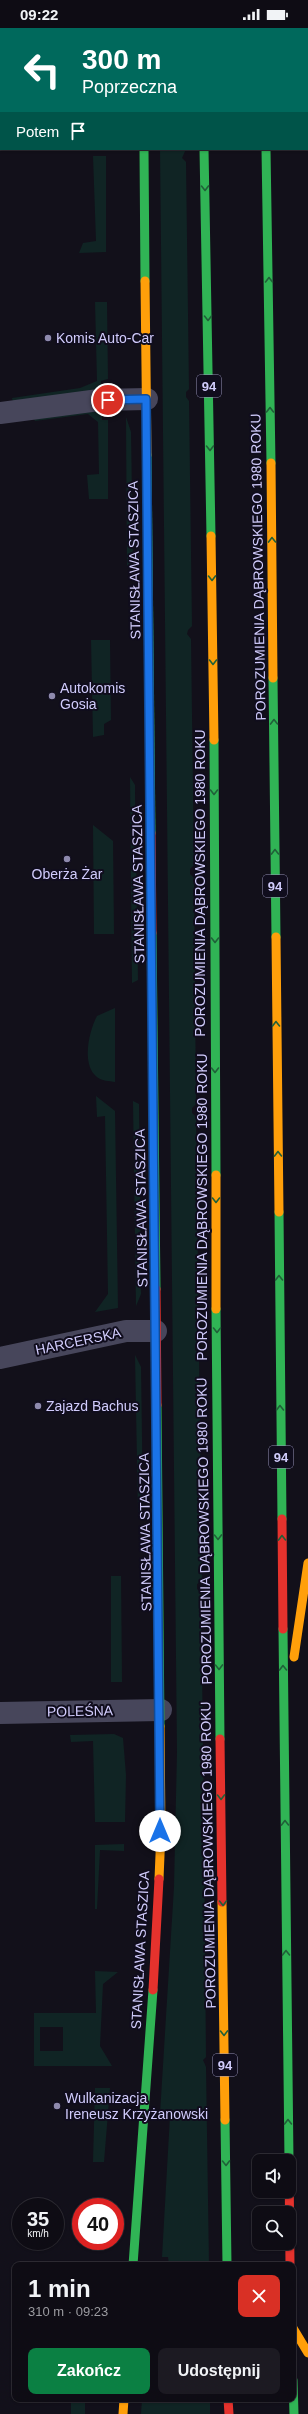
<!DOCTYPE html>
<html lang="pl">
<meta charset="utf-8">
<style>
:root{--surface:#0e0c14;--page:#1c1a22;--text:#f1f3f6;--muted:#9b9ba0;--line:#2e2c34;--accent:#0b8043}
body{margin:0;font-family:Helvetica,sans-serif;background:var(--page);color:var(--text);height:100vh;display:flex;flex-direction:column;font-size:15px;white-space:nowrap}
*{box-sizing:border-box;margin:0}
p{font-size:13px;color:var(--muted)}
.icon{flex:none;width:22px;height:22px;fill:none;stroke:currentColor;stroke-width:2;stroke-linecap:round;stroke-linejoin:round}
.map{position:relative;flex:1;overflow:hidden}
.sheet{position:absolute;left:12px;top:2234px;width:284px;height:140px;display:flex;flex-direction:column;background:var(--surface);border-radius:8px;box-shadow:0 1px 3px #0004,0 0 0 1px var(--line)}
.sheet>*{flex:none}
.banner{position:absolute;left:0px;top:0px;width:308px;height:122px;box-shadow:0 1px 3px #0004,0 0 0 1px var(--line);background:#00695c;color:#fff;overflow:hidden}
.tools{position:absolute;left:252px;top:2126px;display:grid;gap:8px}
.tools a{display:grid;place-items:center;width:44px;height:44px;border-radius:8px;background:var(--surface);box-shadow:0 1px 3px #0004,0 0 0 1px var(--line);font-size:20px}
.speed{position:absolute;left:12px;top:2170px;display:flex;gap:8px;font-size:20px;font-weight:700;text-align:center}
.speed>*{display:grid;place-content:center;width:52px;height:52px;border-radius:50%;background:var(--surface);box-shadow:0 1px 3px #0004,0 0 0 1px var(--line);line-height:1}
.speed small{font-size:10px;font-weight:400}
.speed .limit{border:6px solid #d22;background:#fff;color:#111}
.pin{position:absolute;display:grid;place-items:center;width:34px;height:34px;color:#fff;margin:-17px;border:2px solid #fff;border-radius:50%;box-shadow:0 1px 4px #0007}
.me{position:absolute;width:44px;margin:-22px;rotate:0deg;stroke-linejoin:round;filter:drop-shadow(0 0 3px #0008)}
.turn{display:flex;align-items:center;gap:14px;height:84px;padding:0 16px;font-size:18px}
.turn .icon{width:52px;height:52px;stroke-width:2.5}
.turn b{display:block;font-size:28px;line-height:34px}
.then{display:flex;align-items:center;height:38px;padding:0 16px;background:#0003;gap:8px;font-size:15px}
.round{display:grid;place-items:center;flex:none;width:42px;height:42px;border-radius:8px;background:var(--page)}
.head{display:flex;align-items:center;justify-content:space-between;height:68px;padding:0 16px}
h1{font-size:24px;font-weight:800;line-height:30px}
.primary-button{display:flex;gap:8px;margin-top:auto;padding:8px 16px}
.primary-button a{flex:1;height:46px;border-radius:8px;background:var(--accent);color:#fff;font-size:16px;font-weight:800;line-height:46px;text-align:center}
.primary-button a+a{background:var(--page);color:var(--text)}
.status{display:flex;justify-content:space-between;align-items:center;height:28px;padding:0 20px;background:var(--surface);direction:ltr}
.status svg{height:11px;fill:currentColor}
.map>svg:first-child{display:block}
</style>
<div class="status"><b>09:22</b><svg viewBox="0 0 49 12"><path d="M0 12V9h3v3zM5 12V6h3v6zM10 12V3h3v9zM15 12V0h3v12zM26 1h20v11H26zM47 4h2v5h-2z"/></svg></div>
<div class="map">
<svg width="308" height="2386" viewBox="0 0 308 2386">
<rect width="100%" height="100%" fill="#12101a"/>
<!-- green -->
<g fill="#102424" fill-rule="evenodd">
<path d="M160,121H186L182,130L186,134L189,361L186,364V369L189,373L192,598L188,602L187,606L191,611L194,837L190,841V846L194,850L196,1076L192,1080V1085L196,1089L199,1314L195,1317V1322L199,1326L202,1553L197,1556V1561L201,1565L204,1791L200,1799L204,1803L206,2029L203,2032L206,2039L209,2237H169L168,2229H162L170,2088L160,2086L174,1859L177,1724Z"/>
<path d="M93,128H106V224L79,225L83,215L96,213Z"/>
<path d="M95,274H107L108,351L101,353V362L13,374L12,370L80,360L97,353Z"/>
<path d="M102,382V392H108V471H89L87,447L99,446L98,394L88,386L35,393L34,391Z"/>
<path d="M126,389L131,404L133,535L127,538Z"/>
<path d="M91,612H110L111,692L104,696V707L93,709Z"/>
<path d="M130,749L135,757V764L138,952L132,955Z"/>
<path d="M93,797L113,813L114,906H94Z"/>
<path d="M115,980V1054C110,1053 101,1053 97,1049C81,1037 89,1003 97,988Z"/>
<path d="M96,1068L115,1083L118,1280L95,1284L108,1266L105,1088L97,1089Z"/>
<path d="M133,1073L139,1076L141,1266L136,1278Z"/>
<path d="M135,1327L141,1339L143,1482L138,1484Z"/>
<path d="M111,1548H121L122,1654H111Z"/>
<path d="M114,1706L123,1710L126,1747L125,1794H95L93,1713L71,1714L70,1707Z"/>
<path d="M124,1816V1823L100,1822L97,1881H95V1817Z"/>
<path d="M95,1943L118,1944L103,1956L100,2018L112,2038H34V1985H96ZM63,1999V2023H40V1999Z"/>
<path d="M95,2060H110L104,2134H93Z"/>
<rect x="71" y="2371" width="14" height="15"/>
<path d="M142,2371H210V2386H141Z"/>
</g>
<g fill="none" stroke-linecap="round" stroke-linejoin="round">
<!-- street -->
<g stroke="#47465b" stroke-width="22">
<path d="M0,385L99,372L147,371"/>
<path d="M0,1330L126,1303H156"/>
<path d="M0,1685L161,1682"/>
</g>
<!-- fast -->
<g stroke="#30b455" stroke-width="9">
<path d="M142,0V1"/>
<path d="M260,0V1"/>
<path d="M303,0V1"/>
<path d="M307,86L308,109"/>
<path d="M144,121L145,253"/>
<path d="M204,121L211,508"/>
<path d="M266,121L271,435"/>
<path d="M147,427L151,805"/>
<path d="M273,650L276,909"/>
<path d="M214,712L216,1147"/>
<path d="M152,905L156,1261"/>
<path d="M279,1184L282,1491"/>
<path d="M216,1281L220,1711"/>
<path d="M157,1377L160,1698"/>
<path d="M283,1601L289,2133"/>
<path d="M225,2092L227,2237"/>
<path d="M133,2237L153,1962"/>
<path d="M293,2352L294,2386"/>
</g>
<!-- slow -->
<g stroke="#ff9f0a" stroke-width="9">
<path d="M200,0V1"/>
<path d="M145,253L147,427"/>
<path d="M271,435L273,650"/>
<path d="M211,508L214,712"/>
<path d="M276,909L279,1184"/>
<path d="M216,1147V1281"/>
<path d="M294,1629L308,1535"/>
<path d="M159,1851L161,1803L160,1698"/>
<path d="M222,1874L225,2092"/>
<path d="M293,2300L308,2325"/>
<path d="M123,2386L124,2371"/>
</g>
<!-- jam -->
<g stroke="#e5322d" stroke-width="9">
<path d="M151,805L152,905"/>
<path d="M156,1261L157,1377"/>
<path d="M282,1491L283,1601"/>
<path d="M220,1711L222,1874"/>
<path d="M153,1962L159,1851"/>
<path d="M289,2134L290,2237"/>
<path d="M228,2371L229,2386"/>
</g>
</g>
<!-- one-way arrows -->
<defs><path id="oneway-chevron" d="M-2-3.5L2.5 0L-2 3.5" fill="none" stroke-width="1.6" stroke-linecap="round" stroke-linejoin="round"/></defs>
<g stroke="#206039">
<use href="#oneway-chevron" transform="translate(205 160) rotate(89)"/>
<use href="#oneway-chevron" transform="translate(269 252) rotate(-90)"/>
<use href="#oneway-chevron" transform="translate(208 290) rotate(89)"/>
<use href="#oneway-chevron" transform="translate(270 382) rotate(-90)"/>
<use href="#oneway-chevron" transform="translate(210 420) rotate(89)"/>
<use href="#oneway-chevron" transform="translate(272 512) rotate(-91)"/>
<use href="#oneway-chevron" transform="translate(212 550) rotate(89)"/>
<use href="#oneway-chevron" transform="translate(213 634) rotate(90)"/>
<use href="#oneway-chevron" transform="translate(274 694) rotate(-91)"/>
<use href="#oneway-chevron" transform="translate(214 764) rotate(90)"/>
<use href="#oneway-chevron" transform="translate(275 824) rotate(-91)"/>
<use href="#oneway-chevron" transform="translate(215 912) rotate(90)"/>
<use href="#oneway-chevron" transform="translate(276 996) rotate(-91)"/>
<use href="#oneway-chevron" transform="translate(215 1042) rotate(90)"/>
<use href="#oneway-chevron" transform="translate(278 1126) rotate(-91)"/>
<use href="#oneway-chevron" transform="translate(216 1172) rotate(90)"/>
<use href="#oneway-chevron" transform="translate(279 1250) rotate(-91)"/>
<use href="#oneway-chevron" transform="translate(217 1302) rotate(90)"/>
<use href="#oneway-chevron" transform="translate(280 1380) rotate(-91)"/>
<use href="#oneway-chevron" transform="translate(218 1509) rotate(89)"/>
<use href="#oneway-chevron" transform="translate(282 1510) rotate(-91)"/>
<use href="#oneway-chevron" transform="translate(219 1639) rotate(89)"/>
<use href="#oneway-chevron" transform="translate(283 1640) rotate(-91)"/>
<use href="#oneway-chevron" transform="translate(221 1769) rotate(89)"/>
<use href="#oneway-chevron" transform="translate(285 1795) rotate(-91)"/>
<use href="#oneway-chevron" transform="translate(223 1875) rotate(89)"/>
<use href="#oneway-chevron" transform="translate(286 1925) rotate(-91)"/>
<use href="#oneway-chevron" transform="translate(224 2005) rotate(89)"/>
<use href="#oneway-chevron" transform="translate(288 2094) rotate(-91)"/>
<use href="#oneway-chevron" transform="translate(226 2135) rotate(89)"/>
</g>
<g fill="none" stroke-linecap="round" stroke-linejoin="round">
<defs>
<path id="route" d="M108,372L146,371L160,1803"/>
</defs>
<!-- route casing -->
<use href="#route" stroke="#114b97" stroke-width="10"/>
<!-- route -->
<use href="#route" stroke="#1a73e8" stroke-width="7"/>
</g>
<!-- markers -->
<g fill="#8e8aad" stroke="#100d1d" stroke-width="1.5">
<circle cx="48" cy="310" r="4"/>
<circle cx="52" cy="668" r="4"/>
<circle cx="67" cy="831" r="4"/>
<circle cx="38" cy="1378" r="4"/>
<circle cx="57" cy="2078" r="4"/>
</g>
<g text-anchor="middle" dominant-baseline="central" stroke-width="4" stroke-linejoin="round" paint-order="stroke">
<!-- shield labels -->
<g fill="#100d1d" stroke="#9793b9" stroke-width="1">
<rect x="197" y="347" width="24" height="22" rx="3"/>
<rect x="263" y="847" width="24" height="22" rx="3"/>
<rect x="269" y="1418" width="24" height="22" rx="3"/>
<rect x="213" y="2026" width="24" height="22" rx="3"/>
</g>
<g font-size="13" font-weight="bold" fill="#d1ccfc">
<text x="209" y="358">94</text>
<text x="275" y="858">94</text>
<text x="281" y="1429">94</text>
<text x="225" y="2037">94</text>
</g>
<!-- poi labels -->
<g font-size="14" fill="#d1ccfc" stroke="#100d1d" text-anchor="start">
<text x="56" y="310">Komis Auto-Car</text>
<text x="60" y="660">Autokomis<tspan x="60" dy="16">Gosia</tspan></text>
<text x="67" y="846" text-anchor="middle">Oberża Żar</text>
<text x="46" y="1378">Zajazd Bachus</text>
<text x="65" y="2070">Wulkanizacja<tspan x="65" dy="16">Ireneusz Krzyżanowski</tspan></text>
</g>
<!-- street labels -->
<g font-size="14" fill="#d1ccfc" stroke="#100d1d">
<text transform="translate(134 532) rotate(-91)">STANISŁAWA STASZICA</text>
<text transform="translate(258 539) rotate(-91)">POROZUMIENIA DĄBROWSKIEGO 1980 ROKU</text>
<text transform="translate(200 855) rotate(-90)">POROZUMIENIA DĄBROWSKIEGO 1980 ROKU</text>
<text transform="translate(138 856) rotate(-91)">STANISŁAWA STASZICA</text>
<text transform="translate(202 1179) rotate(-90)">POROZUMIENIA DĄBROWSKIEGO 1980 ROKU</text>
<text transform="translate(141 1180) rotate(-91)">STANISŁAWA STASZICA</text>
<text transform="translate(78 1313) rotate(-12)">HARCERSKA</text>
<text transform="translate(204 1503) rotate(-91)">POROZUMIENIA DĄBROWSKIEGO 1980 ROKU</text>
<text transform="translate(145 1504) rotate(-91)">STANISŁAWA STASZICA</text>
<text transform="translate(80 1683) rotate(-1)">POLEŚNA</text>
<text transform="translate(208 1827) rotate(-91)">POROZUMIENIA DĄBROWSKIEGO 1980 ROKU</text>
<text transform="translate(140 1922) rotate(-87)">STANISŁAWA STASZICA</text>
</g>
</g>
</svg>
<div class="tools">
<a><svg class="icon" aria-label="sound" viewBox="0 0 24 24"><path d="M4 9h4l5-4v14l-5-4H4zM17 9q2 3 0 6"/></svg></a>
<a><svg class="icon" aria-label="search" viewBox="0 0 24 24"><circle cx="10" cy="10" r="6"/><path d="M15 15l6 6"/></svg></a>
</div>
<div class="speed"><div>35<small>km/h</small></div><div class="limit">40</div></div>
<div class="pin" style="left:108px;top:372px;background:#d93025"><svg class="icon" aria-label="arrive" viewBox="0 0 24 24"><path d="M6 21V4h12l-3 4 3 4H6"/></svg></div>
<svg class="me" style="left:160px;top:1803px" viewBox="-20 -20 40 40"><circle r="19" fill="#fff"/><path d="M0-13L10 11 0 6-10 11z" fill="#1a73e8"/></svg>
<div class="banner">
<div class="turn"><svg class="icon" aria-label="left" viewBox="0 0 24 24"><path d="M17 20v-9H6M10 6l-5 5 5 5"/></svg><div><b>300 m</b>Poprzeczna</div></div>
<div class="then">Potem<svg class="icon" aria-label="arrive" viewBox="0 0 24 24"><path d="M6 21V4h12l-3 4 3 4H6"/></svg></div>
</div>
<section class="sheet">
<div class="head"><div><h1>1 min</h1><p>310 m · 09:23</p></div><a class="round" style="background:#d93025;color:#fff"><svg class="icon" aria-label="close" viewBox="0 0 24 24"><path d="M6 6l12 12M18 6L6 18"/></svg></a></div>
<div class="primary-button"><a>Zakończ</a><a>Udostępnij</a></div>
</section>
</div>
